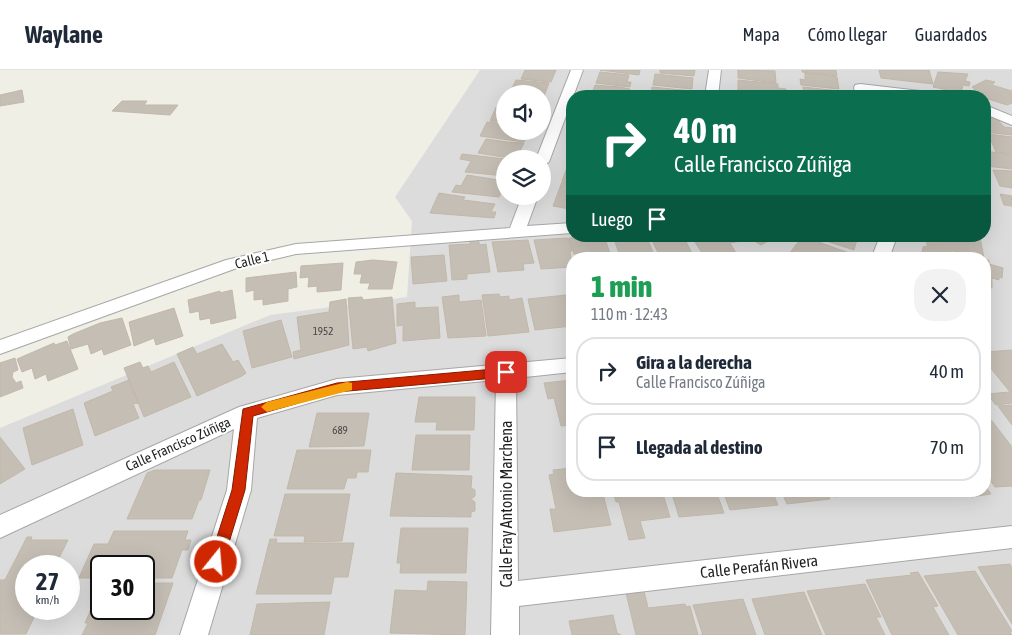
<!DOCTYPE html>
<html lang="es">
<meta charset="utf-8">
<style>
:root{--surface:#fff;--page:#f2f2f3;--text:#1f2937;--muted:#747a83;--line:#e0e1e3}
body{margin:0;font-family:"Asap Condensed",sans-serif;background:var(--page);color:var(--text);height:100vh;display:flex;flex-direction:column;font-size:19px;white-space:nowrap}
*{box-sizing:border-box;margin:0}
p{font-size:16px;color:var(--muted)}
.icon{flex:none;width:28px;height:28px;fill:none;stroke:currentColor;stroke-width:2;stroke-linecap:round;stroke-linejoin:round}
.map{position:relative;flex:1;overflow:hidden}
.panel{position:absolute;left:566px;top:182px;width:425px;height:245px;display:flex;flex-direction:column;background:var(--surface);border-radius:20px;box-shadow:0 5px 20px #0002}
.panel>*{flex:none}
.banner{position:absolute;left:566px;top:20px;width:425px;height:152px;border-radius:20px;box-shadow:0 5px 20px #0002;background:#0b6e4f;color:#fff;overflow:hidden}
.buttons{position:absolute;left:496px;top:15px;display:grid;gap:10px}
.buttons a{display:grid;place-items:center;width:55px;height:55px;border-radius:50%;background:var(--surface);box-shadow:0 5px 20px #0002;font-size:25px}
.speed{position:absolute;left:15px;top:485px;display:flex;gap:10px;font-size:25px;font-weight:700;text-align:center}
.speed>*{display:grid;place-content:center;width:65px;height:65px;border-radius:50%;background:var(--surface);box-shadow:0 5px 20px #0002;line-height:1}
.speed small{font-size:12px;font-weight:400}
.speed .limit{border:2px solid #111;border-radius:8px;background:#fff;color:#111}
.pin{position:absolute;display:grid;place-items:center;width:42px;height:42px;color:#fff;margin:-21px;border-radius:10px;box-shadow:0 2px 8px #0006}
.me{position:absolute;width:55px;margin:-28px;rotate:17deg;stroke-linejoin:round;filter:drop-shadow(0 0 4px #0008)}
.turn{display:flex;align-items:center;gap:18px;height:105px;padding:0 25px;font-size:22px}
.turn .icon{width:65px;height:65px;stroke-width:2.5}
.turn b{display:block;font-size:35px;line-height:42px}
.then{display:flex;align-items:center;height:48px;padding:0 25px;background:#0003;gap:10px;font-size:19px}
.round{display:grid;place-items:center;flex:none;width:52px;height:52px;border-radius:20px;background:var(--page)}
.head{display:flex;align-items:center;justify-content:space-between;height:85px;padding:0 25px}
h1{font-size:30px;font-weight:800;line-height:38px;color:#1e9e55}
ul{padding:0;list-style:none}
li{display:flex;align-items:center;gap:15px;height:68px;margin:0 10px 8px;padding:0 15px;border:2px solid var(--line);border-radius:20px}
li div{flex:1}
li b{display:block;font-size:19px}
li em{font-style:normal}
header{display:flex;align-items:center;gap:30px;box-sizing:border-box;height:70px;padding:0 25px;background:var(--surface);border-bottom:1px solid var(--line)}
header strong{font-size:24px}
nav{display:flex;gap:28px;margin-inline-start:auto;font-size:18px}
.map>svg:first-child{display:block}
</style>
<header>
<strong>Waylane</strong>
<nav><a>Mapa</a><a>Cómo llegar</a><a>Guardados</a></nav>
</header>
<div class="map">
<svg width="1012" height="565" viewBox="0 0 1012 565">
<rect width="100%" height="100%" fill="#f0efe6"/>
<!-- residential -->
<path fill="#dddcdc" fill-rule="evenodd" d="M480,0H1012V565H0V358L270,245L407,227L412,151L395,127ZM505,24H542V61H505ZM572,26H985V166H572ZM505,89H542V126H505ZM572,189H985V421H572ZM26,496H69V539H26ZM101,496H144V539H101Z"/>
<!-- building -->
<g fill="#c5beb5" stroke="#c2b8a8">
<path d="M525,0H556L551,12L521,9Z"/>
<path d="M600,0H640L639,5Z"/>
<path d="M660,0H695L694,6L660,3Z"/>
<path d="M738,0L775,1L776,13L738,8Z"/>
<path d="M802,0H836L837,6L802,2Z"/>
<path d="M879,0H929L933,14L881,8Z"/>
<path d="M600,2L629,5L627,12H631L630,17L596,13Z"/>
<path d="M938,2L968,4L965,11L970,12L969,16L963,15L961,23L933,17Z"/>
<path d="M805,3L837,7L839,19L801,15L800,9L805,10Z"/>
<path d="M655,4L693,8L692,19L653,15Z"/>
<path d="M516,10L549,13L544,26L542,24L510,22Z"/>
<path d="M738,10L778,14V18L786,19L787,26L738,22Z"/>
<path d="M986,10L995,12L992,15L1012,21V33L1007,35L985,28V26L971,24L975,19L972,17Z"/>
<path d="M595,15L619,17L630,19L628,26H591Z"/>
<path d="M652,17L692,21L691,26H651Z"/>
<path d="M803,17L840,21L841,26H804Z"/>
<path d="M22,20L24,32L0,36V25Z"/>
<path d="M122,31H147L144,35H178L170,45L112,41Z"/>
<path d="M496,37L505,38V52L490,51Z"/>
<path d="M985,47L996,48L1004,57L1012,58V65L985,62Z"/>
<path d="M487,52L505,54V61H529L524,72L480,66Z"/>
<path d="M988,64L1012,67V84L996,82Z"/>
<path d="M486,69L507,72L524,73L516,89L478,83Z"/>
<path d="M985,81L1012,85V99L986,96Z"/>
<path d="M462,84L505,89V106L465,102L471,91L460,89Z"/>
<path d="M569,92L572,93V112L562,111Z"/>
<path d="M993,100L1012,101V118L1000,116Z"/>
<path d="M467,105L505,111V114L499,127L452,122L456,115L461,116Z"/>
<path d="M562,112L571,113L569,117L572,118V136H570L569,139L553,136Z"/>
<path d="M439,123L465,127L463,130L495,134L491,142H496L494,148L430,143Z"/>
<path d="M1000,124L1012,126V136L1004,135Z"/>
<path d="M604,166L612,189H578L577,184H574L569,168Z"/>
<path d="M613,166H646L656,189H621Z"/>
<path d="M650,166H683L695,189H661Z"/>
<path d="M691,166H741L746,170L730,173L736,183L717,186L719,189H706Z"/>
<path d="M746,166H775L776,167L761,175Z"/>
<path d="M811,166H858L854,180Z"/>
<path d="M926,166L980,167L984,188L927,175Z"/>
<path d="M802,167L816,171L849,183L844,189H800L789,184Z"/>
<path d="M566,168L569,169L572,181H570L572,197L541,199L534,170Z"/>
<path d="M470,169L478,170L480,175L486,174L490,202L467,204V209L452,210L449,175L470,174Z"/>
<path d="M528,170L534,193L523,194L524,200L498,202L492,172Z"/>
<path d="M927,176L981,189H921L923,177Z"/>
<path d="M444,185L447,211L413,214L411,187Z"/>
<path d="M373,190L397,192L392,219H368L370,213H360L362,204H354L356,192Z"/>
<path d="M985,190H989V194L1003,198L1002,208L999,207V210L992,208V218L985,216Z"/>
<path d="M343,193L341,220L317,222V216L308,217L309,207L300,208L301,196Z"/>
<path d="M296,202L297,217L288,219V231L263,235V229L254,230V220L246,222V208Z"/>
<path d="M232,220L236,248L211,254L210,248L200,250L199,241L190,243L188,230L220,221V223Z"/>
<path d="M499,224L500,227L509,226V230L522,228L529,262L488,266L482,225Z"/>
<path d="M459,225V232L481,230L486,266L448,268L442,227Z"/>
<path d="M566,225L572,256L535,260L528,229Z"/>
<path d="M362,227L363,230L392,227L396,273L368,281L367,277L353,279L348,228Z"/>
<path d="M346,229L349,275L294,289L293,282L301,280L297,247L329,242L330,232Z"/>
<path d="M415,232V238L438,237L440,268L403,271V255L397,256V234Z"/>
<path d="M174,238L183,266L156,275L154,268L134,276L129,252Z"/>
<path d="M122,248L131,275L104,285L102,279L91,284L88,274L71,279L68,267L73,264L100,253Z"/>
<path d="M281,250L292,287L252,298L243,261Z"/>
<path d="M67,271L78,299L48,311L46,304L35,309L32,298L22,302L17,289L54,273L55,275Z"/>
<path d="M222,274L233,292L238,290L246,303L242,306L197,326L177,284L193,277L197,284Z"/>
<path d="M1012,280V333L996,335L987,324L1010,322L985,291V282Z"/>
<path d="M15,288L18,300L13,302L12,307L16,313L21,311L23,318L0,327V293Z"/>
<path d="M140,292L143,298L148,296L151,302L174,292L191,327L144,347L124,298Z"/>
<path d="M129,310L138,333L133,334L139,348L95,366L84,333L113,321L111,317Z"/>
<path d="M572,310V355L561,356L554,328L548,329L544,313Z"/>
<path d="M419,327H475L474,360H436L437,352H415Z"/>
<path d="M1012,335V355L998,336Z"/>
<path d="M73,339L83,375L32,395L23,358Z"/>
<path d="M317,343H369L364,376L309,377Z"/>
<path d="M992,351L1012,377V416L995,417L985,403V352Z"/>
<path d="M416,365H470L469,400H412Z"/>
<path d="M0,367L25,399L0,414Z"/>
<path d="M297,380H371L368,402H357L356,408H347L344,419H287Z"/>
<path d="M572,398V421H611V423L603,424L611,455L554,462L550,439H556L549,405L554,404L553,400Z"/>
<path d="M155,400H210L201,430H199L192,449H127L147,403Z"/>
<path d="M396,403L472,406L471,418L475,420V426L471,429L475,432V441L471,442V447L390,446Z"/>
<path d="M985,416L991,424L971,427L967,421H985Z"/>
<path d="M613,421H662L670,447L640,451L645,468L629,470L619,432H616Z"/>
<path d="M667,421H716L724,443L679,447L672,424L668,425Z"/>
<path d="M723,421H772L778,435L730,440Z"/>
<path d="M781,421H826L830,429L787,434Z"/>
<path d="M831,421H880V422L834,427Z"/>
<path d="M883,421H914L890,426L887,422Z"/>
<path d="M285,424H350L342,471L304,472L305,466H274Z"/>
<path d="M401,458H468L466,503H400L401,493H397Z"/>
<path d="M114,461H188L185,470H191L188,480H182L172,508H144V496H101V508H79L94,474H108Z"/>
<path d="M27,467H32L31,470H68L55,496H26V539H38L26,564H0V510H5Z"/>
<path d="M270,469H277L276,473H354L348,507H334L331,524H256Z"/>
<path d="M1010,494L1012,498V554L978,497Z"/>
<path d="M975,501L1012,561L1010,562L1012,565H958L924,506Z"/>
<path d="M918,502L938,536L933,537L949,565H892L866,510L912,505L910,503Z"/>
<path d="M428,511L467,512L465,565L390,563L395,520L427,521Z"/>
<path d="M144,513H173L155,565H82L88,553H85L101,516V539H144Z"/>
<path d="M865,514L881,547H876L885,565H826L807,521Z"/>
<path d="M644,521L648,538L685,534L686,537L690,536L698,565H636L626,523Z"/>
<path d="M804,522L822,565H765L752,529Z"/>
<path d="M743,529L756,565H700H703L693,535Z"/>
<path d="M330,532L324,565H250L257,534Z"/>
<path d="M613,545L617,563L621,565H572L569,551Z"/>
</g>
<g fill="none" stroke-linecap="round" stroke-linejoin="round">
<defs>
<g id="street">
<path d="M571,0H583L549,92L542,96V89H536Z"/>
<path d="M709,0H721L718,26H705Z"/>
<path d="M860,14L929,22L936,26H898L855,21L854,18L855,15Z"/>
<path d="M985,35L1012,46V55L985,44Z"/>
<path d="M522,126H538L527,156L572,153V163L296,184L237,198L0,284V270L226,190L296,174L510,158Z"/>
<path d="M880,166H897L889,189H871Z"/>
<path d="M572,288V302L516,308L518,511L1012,456V478L519,536V565H491L496,310L337,325L257,348L251,420L208,565H180L227,420L234,359L0,468V445L239,337L337,309Z"/>
</g>
</defs>
<!-- street casing -->
<use href="#street" stroke="#a6a6a6" stroke-width="2"/>
<!-- street -->
<use href="#street" fill="#fff" fill-rule="evenodd"/>
</g>
<!-- route -->
<path fill="#cf2800" stroke="#871a00" d="M506,298L512,302L506,307L337,322L253,346L245,420L223,492L221,497L216,499L211,497L209,492L232,420L243,339L337,313Z"/>
<!-- slow -->
<path fill="#f59e0b" d="M347,312L352,313V320L267,342L261,337L267,332Z"/>
<g text-anchor="middle" dominant-baseline="central" stroke-width="4" stroke-linejoin="round" paint-order="stroke">
<!-- number labels -->
<g font-size="11" fill="#484744">
<text x="323" y="261">1952</text>
<text x="340" y="360">689</text>
</g>
<!-- street labels -->
<g font-size="14" fill="#1f1f1f" stroke="#fff">
<text transform="translate(252 190) rotate(-14)">Calle 1</text>
<text transform="translate(178 374) rotate(-24)">Calle Francisco Zúñiga</text>
</g>
<!-- near-street labels -->
<g font-size="16" fill="#1f1f1f" stroke="#fff">
<text transform="translate(506 434) rotate(-90)">Calle Fray Antonio Marchena</text>
<text transform="translate(759 496) rotate(-6)">Calle Perafán Rivera</text>
</g>
</g>
</svg>
<div class="buttons">
<a><svg class="icon" aria-label="sound" viewBox="0 0 24 24"><path d="M4 9h4l5-4v14l-5-4H4zM17 9q2 3 0 6"/></svg></a>
<a><svg class="icon" aria-label="layers" viewBox="0 0 24 24"><path d="M12 4l9 5-9 5-9-5zM3 14l9 5 9-5"/></svg></a>
</div>
<div class="speed"><div>27<small>km/h</small></div><div class="limit">30</div></div>
<div class="pin" style="left:506px;top:302px;background:#d93025"><svg class="icon" aria-label="arrive" viewBox="0 0 24 24"><path d="M6 21V4h12l-3 4 3 4H6"/></svg></div>
<svg class="me" style="left:216px;top:492px" viewBox="-20 -20 40 40"><circle r="17" fill="#cf2800" stroke="#fff" stroke-width="3"/><path d="M0-11L8 9 0 5-8 9z" fill="#fff"/></svg>
<div class="banner">
<div class="turn"><svg class="icon" aria-label="right" viewBox="0 0 24 24"><path d="M7 20v-9h11M14 6l5 5-5 5"/></svg><div><b>40 m</b>Calle Francisco Zúñiga</div></div>
<div class="then">Luego<svg class="icon" aria-label="arrive" viewBox="0 0 24 24"><path d="M6 21V4h12l-3 4 3 4H6"/></svg></div>
</div>
<section class="panel">
<div class="head"><div><h1>1 min</h1><p>110 m · 12:43</p></div><a class="round"><svg class="icon" aria-label="close" viewBox="0 0 24 24"><path d="M6 6l12 12M18 6L6 18"/></svg></a></div>
<ul>
<li><svg class="icon" aria-label="right" viewBox="0 0 24 24"><path d="M7 20v-9h11M14 6l5 5-5 5"/></svg><div><b>Gira a la derecha</b><p>Calle Francisco Zúñiga</p></div><em>40 m</em></li>
<li><svg class="icon" aria-label="arrive" viewBox="0 0 24 24"><path d="M6 21V4h12l-3 4 3 4H6"/></svg><div><b>Llegada al destino</b></div><em>70 m</em></li>
</ul>
</section>
</div>
